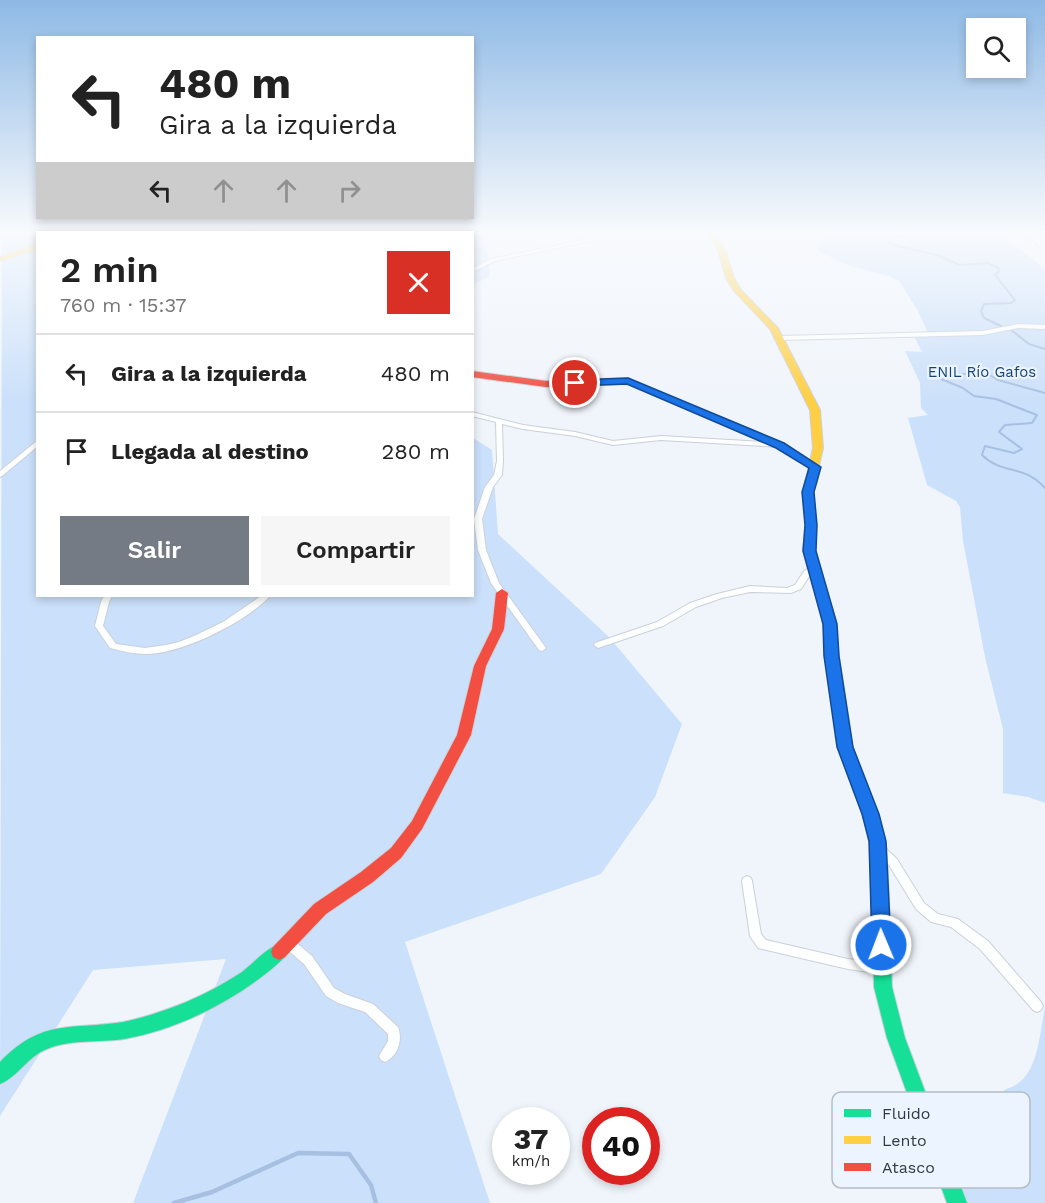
<!DOCTYPE html>
<html lang="es">
<meta charset="utf-8">
<style>
:root{--surface:#fff;--page:#f6f6f6;--text:#222;--muted:#767676;--line:#e0e0e0;--accent:#747b84}
body{margin:0;font-family:"Work Sans",sans-serif;background:var(--page);color:var(--text);height:100vh;display:flex;flex-direction:column;font-size:22px;white-space:nowrap}
*{box-sizing:border-box;margin:0}
p{font-size:20px;color:var(--muted)}
.icon{flex:none;width:33px;height:33px;fill:none;stroke:currentColor;stroke-width:2;stroke-linecap:round;stroke-linejoin:round}
.map{position:relative;flex:1;overflow:hidden}
.drawer{position:absolute;left:36px;top:231px;width:438px;height:366px;display:flex;flex-direction:column;background:var(--surface);border-radius:0px;box-shadow:0 3px 9px #0003}
.drawer>*{flex:none}
.banner{position:absolute;left:36px;top:36px;width:438px;height:183px;border-radius:0px;box-shadow:0 3px 9px #0003;background:#fff;color:var(--text);overflow:hidden}
.fabs{position:absolute;left:966px;top:18px;display:grid;gap:12px}
.fabs a{display:grid;place-items:center;width:60px;height:60px;border-radius:0px;background:var(--surface);box-shadow:0 3px 9px #0003;font-size:30px}
.speed{position:absolute;left:492px;top:1107px;display:flex;gap:12px;font-size:30px;font-weight:700;text-align:center}
.speed>*{display:grid;place-content:center;width:78px;height:78px;border-radius:50%;background:var(--surface);box-shadow:0 3px 9px #0003;line-height:1}
.speed small{font-size:15px;font-weight:400}
.speed .limit{border:9px solid #d22;background:#fff;color:#111}
.pin{position:absolute;display:grid;place-items:center;width:51px;height:51px;color:#fff;margin:-26px;border:3px solid #fff;border-radius:50%;box-shadow:0 2px 6px #0007}
.me{position:absolute;width:66px;margin:-33px;rotate:359deg;stroke-linejoin:round;filter:drop-shadow(0 0 4px #0008)}
.turn{display:flex;align-items:center;gap:21px;height:126px;padding:0 24px;font-size:27px}
.turn .icon{width:78px;height:78px;stroke-width:2.5}
.turn b{display:block;font-size:42px;line-height:51px}
.lanes{display:flex;align-items:center;height:57px;padding:0 24px;background:#0003;justify-content:center;gap:30px;direction:ltr}
.lanes .off{opacity:.35}
.round{display:grid;place-items:center;flex:none;width:63px;height:63px;border-radius:0px;background:var(--page)}
.head{display:flex;align-items:center;justify-content:space-between;height:102px;padding:0 24px}
h1{font-size:36px;font-weight:600;line-height:45px}
.cta{display:flex;gap:12px;margin-top:auto;padding:12px 24px}
.cta a{flex:1;height:69px;border-radius:0px;background:var(--accent);color:#fff;font-size:24px;font-weight:600;line-height:69px;text-align:center}
.cta a+a{background:var(--page);color:var(--text)}
ul{padding:0;list-style:none}
li{display:flex;align-items:center;gap:18px;height:78px;padding:0 24px;border-top:2px solid var(--line)}
li div{flex:1}
li b{display:block;font-size:22px}
li em{font-style:normal}
.map>svg:first-child{display:block}
</style>
<div class="map">
<svg width="1045" height="1203" viewBox="0 0 1045 1203">
<rect width="100%" height="100%" fill="#f0f5fb"/>
<!-- green -->
<g fill="#cbe0fa">
<path d="M2,232H192H38V596H472L473,438L492,450L498,534L609,637L682,724L655,797L601,874L405,942L490,1203H133L226,959L93,970L0,1116Z"/>
<path d="M297,232H480L488,256L489,277L473,284L472,232Z"/>
<path d="M822,232H999L1045,269V803L1028,797L1003,793V729L985,657L963,541L960,507L956,501L927,485L908,418L928,415L921,408L920,383L905,351L922,352L914,336L928,333L918,311L899,281L889,276L847,265L818,251L820,243L823,241Z"/>
<path d="M1045,1007V1203H966L954,1169L956,1162L981,1116L1006,1089C1039,1081 1039,1034 1045,1007Z"/>
</g>
<g fill="none" stroke-linecap="round" stroke-linejoin="round">
<!-- stream-far1 -->
<g stroke="#a7c0e1" stroke-width="2">
<path d="M917,232L894,237L888,241L892,245L937,255L960,265L988,263L998,268L999,272L995,275L1015,300L1011,303L984,304L981,311L984,318L1001,326"/>
<path d="M1011,330L1029,344L1045,349"/>
<path d="M1045,393L998,380L988,374L973,372L941,379L963,388L974,396L996,399L1037,415L1032,423L1005,425L999,432L1022,449L1014,453L985,446L982,455C1002,475 1024,464 1045,488"/>
</g>
<!-- stream -->
<path stroke="#a7c0e1" stroke-width="4.5" d="M174,1203L212,1192L298,1153L349,1154L371,1185L376,1203"/>
<defs>
<g id="street">
<path d="M586,232H591L594,236L591,241L495,261L472,272V269L491,259L587,239L589,236Z"/>
<path d="M1018,324L1045,325V329L1018,328L983,335L780,340L777,338L780,336L983,331Z"/>
<path d="M472,412L523,425L575,432L613,441L661,436L780,443L783,445L780,447L661,440L613,445L575,436L523,429L502,424L503,461L502,475L493,487L482,519L486,550L499,583L546,648L542,651L539,650L491,583L478,550L474,519L485,487L494,475L497,461L496,422L472,416Z"/>
<path d="M38,440V446L2,476L0,477V471Z"/>
<path d="M814,565L818,568L810,575L801,589L791,593L750,592L722,598L696,607L663,626L598,648L594,645L595,643L657,622L690,603L717,594L750,586L787,588L795,585L804,571Z"/>
<path d="M104,596H112L109,602L103,626L116,644L145,648L166,645L179,642L194,636L223,622L261,596H270C246,622 182,654 146,654C134,654 122,651 110,648L95,626L101,602Z"/>
<path d="M881,847L885,848L897,859L924,903L938,914L958,919L988,941L1041,1002L1043,1006L1041,1010L1037,1012L1033,1010L980,949L951,927L931,922L916,909L889,865L877,854L876,851L877,848Z"/>
<path d="M747,876L751,878L752,881L761,934L766,940L848,959L882,964L886,965L888,969L886,973L882,974L848,969L758,948L750,936L742,881L743,878Z"/>
<path d="M288,938L292,939L312,956L334,988L345,994L373,1004L398,1027C403,1040 398,1056 385,1062L381,1060L379,1056L388,1041V1034L365,1012L338,1003L326,996L304,964L284,947L282,943L284,939Z"/>
</g>
<g id="fast">
<path d="M718,416L783,443L820,467L819,469H811L777,447L715,421V417Z"/>
<path d="M831,640L837,644L852,746L877,814L887,850L892,987L905,1038L967,1203H947L887,1038L874,987L871,850L863,814L838,746L825,644Z"/>
<path d="M279,944L285,947L287,952L285,957C243,997 181,1029 124,1039C98,1043 71,1039 47,1049C28,1056 18,1077 0,1084V1062C42,1018 72,1030 123,1022C138,1019 154,1014 168,1009C194,1000 219,987 242,972C254,963 265,949 279,944Z"/>
</g>
<g id="slow">
<path d="M707,232H714L726,251L734,278L741,290L778,328L820,410L823,448L813,492L816,525L815,551L834,616L837,644L835,647H827L825,644L822,616L803,551L806,525L803,492L813,448L810,410L770,329L734,291L726,278L718,251Z"/>
<path d="M38,244V249L0,261V257Z"/>
</g>
<g id="jam">
<path d="M472,371L546,381L628,378L723,419L721,421H715L627,384L546,387L472,377Z"/>
<path d="M502,589L508,593L504,629L486,666L471,735L422,829L401,858L373,882L326,914L285,957L279,960L273,957L271,952L273,947L314,904L361,872L391,848L412,821L457,735L474,666L492,629L496,593Z"/>
</g>
</defs>
<!-- street casing -->
<use href="#street" stroke="#cbd0d8" stroke-width="2"/>
<!-- fast casing -->
<use href="#fast" stroke="#cbd0d8" stroke-width="2"/>
<!-- slow casing -->
<use href="#slow" stroke="#cbd0d8" stroke-width="2"/>
<!-- jam casing -->
<use href="#jam" stroke="#cbd0d8" stroke-width="2"/>
<!-- street -->
<use href="#street" fill="#fdfefe" fill-rule="evenodd"/>
<!-- fast -->
<use href="#fast" fill="#16e098" fill-rule="evenodd"/>
<!-- slow -->
<use href="#slow" fill="#ffcf43" fill-rule="evenodd"/>
<!-- jam -->
<use href="#jam" fill="#f24e42" fill-rule="evenodd"/>
<!-- rail -->
<path stroke="#c7c9cb" stroke-width="2" stroke-dasharray="5 5" stroke-linecap="butt" d="M1019,232L1045,251"/>
</g>
<!-- sky -->
<linearGradient id="sky" x2="0" y2="1"><stop stop-color="#8eb9e5"/><stop offset="0.58" stop-color="#f8fafd"/><stop offset="1" stop-color="#f8fafd" stop-opacity="0"/></linearGradient>
<rect width="1045" height="401" fill="url(#sky)"/>
<!-- route -->
<path fill="#1a73e8" stroke="#114b97" stroke-width="1.5" d="M628,378L784,443L821,467L814,492L817,525L816,551L837,624L839,656L853,747L879,814L886,841L891,945L888,951L881,954L875,951L872,945L869,841L862,814L837,747L824,656L823,624L803,551L805,525L802,492L809,468L776,448L627,384L575,386L570,383L575,380Z"/>
<g text-anchor="middle" dominant-baseline="central" stroke-width="4.5" stroke-linejoin="round" paint-order="stroke">
<!-- far-park labels -->
<g font-size="15" fill="#154278" stroke="#ecf4ff">
<text x="982" y="372">ENIL Río Gafos</text>
</g>
</g>
<!-- legend -->
<rect x="832" y="1092" width="198" height="96" rx="9" fill="#ecf4ff" stroke="#b4bcc7" stroke-width="1.5"/>
<rect x="844" y="1109" width="27" height="8" fill="#16e098"/>
<rect x="844" y="1136" width="27" height="8" fill="#ffcf43"/>
<rect x="844" y="1163" width="27" height="8" fill="#f24e42"/>
<g font-size="16" fill="#313944">
<text x="882" y="1119">Fluido</text>
<text x="882" y="1146">Lento</text>
<text x="882" y="1173">Atasco</text>
</g>
</svg>
<div class="fabs">
<a><svg class="icon" aria-label="search" viewBox="0 0 24 24"><circle cx="10" cy="10" r="6"/><path d="M15 15l6 6"/></svg></a>
</div>
<div class="speed"><div>37<small>km/h</small></div><div class="limit">40</div></div>
<div class="pin" style="left:575px;top:383px;background:#d93025"><svg class="icon" aria-label="arrive" viewBox="0 0 24 24"><path d="M6 21V4h12l-3 4 3 4H6"/></svg></div>
<svg class="me" style="left:881px;top:945px" viewBox="-20 -20 40 40"><circle r="17" fill="#1a73e8" stroke="#fff" stroke-width="3"/><path d="M0-11L8 9 0 5-8 9z" fill="#fff"/></svg>
<div class="banner">
<div class="turn"><svg class="icon" aria-label="left" viewBox="0 0 24 24"><path d="M17 20v-9H6M10 6l-5 5 5 5"/></svg><div><b>480 m</b>Gira a la izquierda</div></div>
<div class="lanes"><svg class="icon" aria-label="left" viewBox="0 0 24 24"><path d="M17 20v-9H6M10 6l-5 5 5 5"/></svg><svg class="icon off" aria-label="ahead" viewBox="0 0 24 24"><path d="M12 20V5M6 11l6-6 6 6"/></svg><svg class="icon off" aria-label="ahead" viewBox="0 0 24 24"><path d="M12 20V5M6 11l6-6 6 6"/></svg><svg class="icon off" aria-label="right" viewBox="0 0 24 24"><path d="M7 20v-9h11M14 6l5 5-5 5"/></svg></div>
</div>
<section class="drawer">
<div class="head"><div><h1>2 min</h1><p>760 m · 15:37</p></div><a class="round" style="background:#d93025;color:#fff"><svg class="icon" aria-label="close" viewBox="0 0 24 24"><path d="M6 6l12 12M18 6L6 18"/></svg></a></div>
<ul>
<li><svg class="icon" aria-label="left" viewBox="0 0 24 24"><path d="M17 20v-9H6M10 6l-5 5 5 5"/></svg><div><b>Gira a la izquierda</b></div><em>480 m</em></li>
<li><svg class="icon" aria-label="arrive" viewBox="0 0 24 24"><path d="M6 21V4h12l-3 4 3 4H6"/></svg><div><b>Llegada al destino</b></div><em>280 m</em></li>
</ul>
<div class="cta"><a>Salir</a><a>Compartir</a></div>
</section>
</div>
